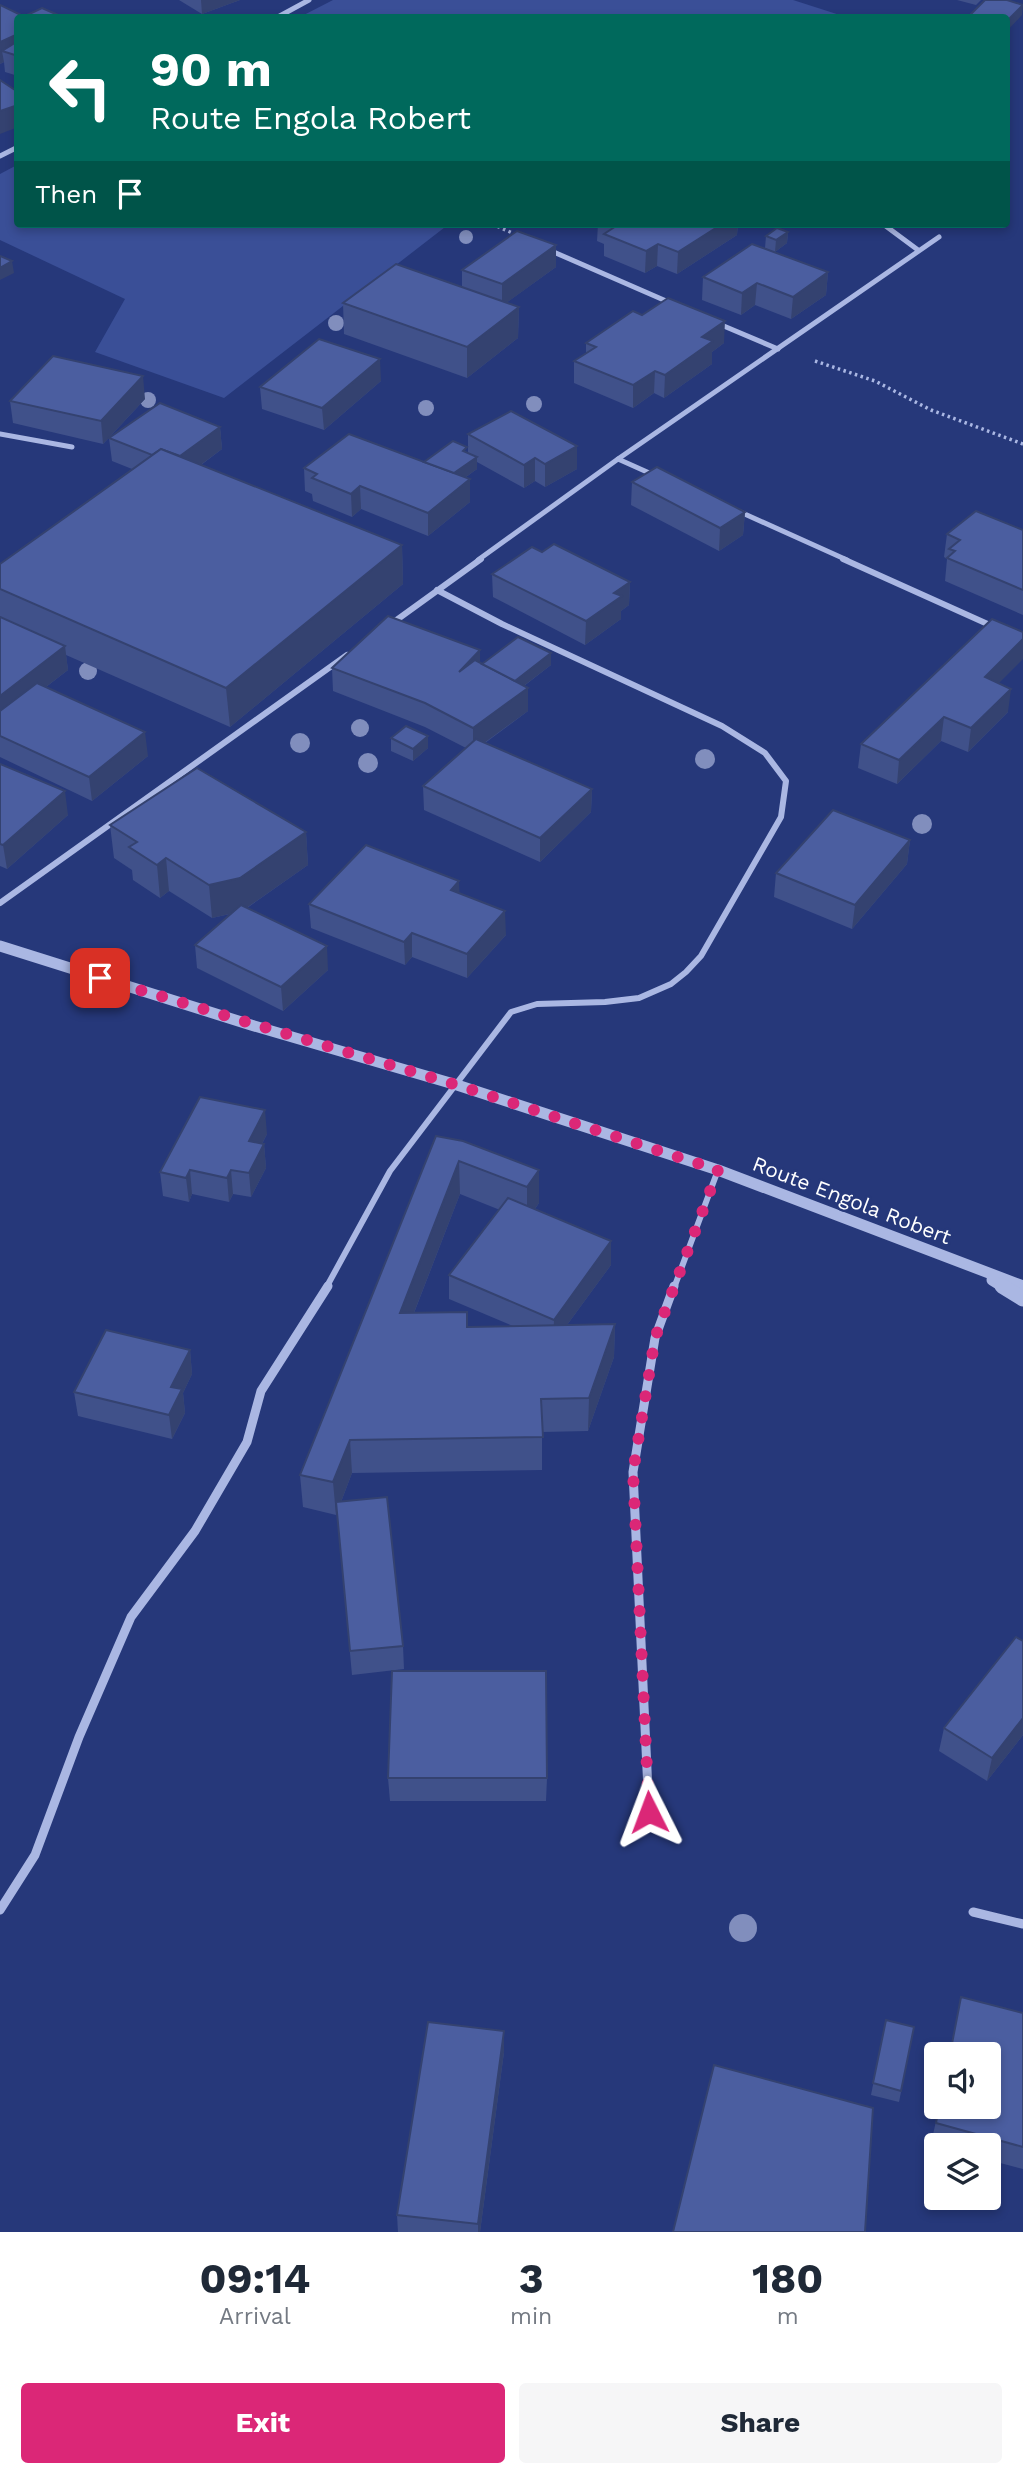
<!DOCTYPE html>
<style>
:root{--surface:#fff;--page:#f6f6f7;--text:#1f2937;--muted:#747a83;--accent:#db2777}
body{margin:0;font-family:"Work Sans",sans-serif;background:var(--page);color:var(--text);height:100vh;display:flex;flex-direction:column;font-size:26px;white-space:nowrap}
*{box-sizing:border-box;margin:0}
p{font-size:23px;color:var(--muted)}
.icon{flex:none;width:38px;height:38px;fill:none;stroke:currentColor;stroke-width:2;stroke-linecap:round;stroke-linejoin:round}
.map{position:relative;height:2232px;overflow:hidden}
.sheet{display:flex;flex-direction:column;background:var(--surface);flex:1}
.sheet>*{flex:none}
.hud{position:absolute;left:14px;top:14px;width:996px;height:214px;border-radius:7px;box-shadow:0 4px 10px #0003;background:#00695c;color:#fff;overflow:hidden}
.buttons{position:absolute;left:924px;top:2042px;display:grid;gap:14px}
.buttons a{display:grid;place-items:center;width:77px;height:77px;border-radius:7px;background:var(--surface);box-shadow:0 4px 10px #0003;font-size:35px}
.pin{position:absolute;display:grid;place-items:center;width:60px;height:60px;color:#fff;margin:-30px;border-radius:14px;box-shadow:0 4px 10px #0006}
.me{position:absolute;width:77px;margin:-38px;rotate:357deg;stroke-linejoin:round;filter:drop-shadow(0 0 5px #0008)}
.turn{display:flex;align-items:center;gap:24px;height:147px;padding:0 21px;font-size:32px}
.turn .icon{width:91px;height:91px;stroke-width:2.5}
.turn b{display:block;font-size:49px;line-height:60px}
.then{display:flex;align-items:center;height:66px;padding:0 21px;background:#0003;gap:14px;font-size:26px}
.eta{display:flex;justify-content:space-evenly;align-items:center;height:119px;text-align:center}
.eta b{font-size:42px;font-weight:700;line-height:49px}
.button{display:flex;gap:14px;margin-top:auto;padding:14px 21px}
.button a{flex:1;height:80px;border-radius:7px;background:var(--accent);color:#fff;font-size:28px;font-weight:700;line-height:80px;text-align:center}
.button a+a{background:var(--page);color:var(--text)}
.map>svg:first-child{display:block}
</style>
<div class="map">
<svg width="1023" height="2232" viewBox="0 0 1023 2232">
<rect width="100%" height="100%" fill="#26387a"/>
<!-- green -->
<g fill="#3a4f97">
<path d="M333,0H793L846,17H300Z"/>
<path d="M17,165L18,224H449L224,398L95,352L125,299L0,240V174Z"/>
</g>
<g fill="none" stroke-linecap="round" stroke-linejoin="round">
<!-- path -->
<g stroke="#aab7e3" stroke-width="3.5" stroke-dasharray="2.5 3.5" stroke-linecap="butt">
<path d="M492,224L517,235"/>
<path d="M815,361L875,381L931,410L1023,444"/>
</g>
<!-- minor-far2 -->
<g stroke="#aab7e3" stroke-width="5">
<path d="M276,18L309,0"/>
<path d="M0,156L18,147"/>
<path d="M883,224L918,250"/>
<path d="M549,250L673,304"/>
<path d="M719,324L778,349"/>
<path d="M0,434L72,447"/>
<path d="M618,459L656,476"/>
<path d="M738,511L847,560"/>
<path d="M478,560L618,459L939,237"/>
</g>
<!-- minor-far1 -->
<g stroke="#aab7e3" stroke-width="6">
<path d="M843,559L992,626"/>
<path d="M391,624L481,559"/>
<path d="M0,903L347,655"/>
<path d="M326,1288L390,1171L511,1012L537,1004L605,1002L639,998L671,984L686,972L701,956L781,817L786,781L765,753L722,726L502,624L437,590"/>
<path d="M674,1288L718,1170"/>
</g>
<!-- minor -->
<g stroke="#aab7e3" stroke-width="9">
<path d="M649,1812L633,1472L655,1338L674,1286"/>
<path d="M0,1910L35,1855L79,1737L131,1617L195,1531L247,1442L261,1391L328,1286"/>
<path d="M973,1912L1023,1924"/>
</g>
<!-- tertiary-far1 -->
<g stroke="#aab7e3" stroke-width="11">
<path d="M0,946L251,1025L457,1085L718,1170L1023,1286"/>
<path d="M992,1280L1005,1288"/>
</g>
<!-- tertiary -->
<path stroke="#aab7e3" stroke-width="15" d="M1002,1286L1023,1299"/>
</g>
<!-- trees -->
<g fill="#818ebd">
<circle cx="466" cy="237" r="7"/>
<circle cx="336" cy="323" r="8"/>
<circle cx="148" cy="400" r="8"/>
<circle cx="534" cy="404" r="8"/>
<circle cx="426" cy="408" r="8"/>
<circle cx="88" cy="671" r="9"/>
<circle cx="360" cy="728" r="9"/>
<circle cx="300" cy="743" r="10"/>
<circle cx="705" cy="759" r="10"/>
<circle cx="368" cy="763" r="10"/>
<circle cx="922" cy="824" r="10"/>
<circle cx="743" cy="1928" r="14"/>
</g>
<!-- wall -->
<g fill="#40518a" fill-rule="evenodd">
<path d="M179,0H240L202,14Z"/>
<path d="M957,0H981L976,5Z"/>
<path d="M0,5L25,17L65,18H18V76L5,72L4,62L0,64Z"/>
<path d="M598,224H738L737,235L677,274L657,266L645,273L604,256V244L597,241Z"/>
<path d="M788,232L787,243L775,252L765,248L766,236Z"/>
<path d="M556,245V267L506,303L519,307L518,338L467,378L344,334L343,303L462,288V270Z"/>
<path d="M828,272L826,295L791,319L755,305L741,315L702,300L703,277Z"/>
<path d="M586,343H724L712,352V364L664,398L654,393L633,408L574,383V361L586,353Z"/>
<path d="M381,381L324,430L262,409L260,387Z"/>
<path d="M145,399L103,444L13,423L10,401Z"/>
<path d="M220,427L222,449L201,465L402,545L403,584L230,727L66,655L68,670L46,687L148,756L92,801L0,757V564L132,469L112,461L109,438Z"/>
<path d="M468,434L577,446V469L545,487L535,481L524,488L477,462V469L466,477L470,479V502L428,536L361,509L352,517L313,501L312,494L305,491L304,468L424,462L468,453Z"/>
<path d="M632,482L745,512L743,535L719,551L631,505Z"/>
<path d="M1023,530V615L945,581L947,559L944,557L947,534Z"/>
<path d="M542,552L630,582L629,605L621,611V619L585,645L493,597L492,574Z"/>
<path d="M480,650V663L482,664L551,653V665L524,686L528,711L485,743L592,789L591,812L540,862L424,810L423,786L466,748L425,727L333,691L332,668Z"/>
<path d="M999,683L1008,712L968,752L941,741L897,784L858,768L861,744Z"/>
<path d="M428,736V748L413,761L391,751V738Z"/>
<path d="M0,764L68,815L7,869L0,866Z"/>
<path d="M110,825L306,832L308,865L247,908L328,970L283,1011L197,968L195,945L230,914L212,918L169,891L160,898L133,880L132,870L114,858Z"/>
<path d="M910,840L907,864L852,929L774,897L776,873Z"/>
<path d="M460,893L506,935L467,978L412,957L405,965L311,928L309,904Z"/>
<path d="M267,1134L262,1144H264L266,1168L251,1197L233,1194L229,1202L192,1194L189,1202L163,1196L160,1172Z"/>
<path d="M436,1136L539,1170V1203L535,1209L611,1265L567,1325L615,1324L614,1357L588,1431L542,1432V1470L352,1473L341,1502L403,1646L404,1669L352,1675L337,1511L336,1515L303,1507L300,1475ZM460,1194L500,1210L449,1275V1299L513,1326L467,1327L414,1313Z"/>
<path d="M190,1350L192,1374L183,1393L185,1413L172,1439L78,1416L74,1392Z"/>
<path d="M1023,1641V1735L987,1781L939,1751L944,1728Z"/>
<path d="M388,1778H547L546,1801H390Z"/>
<path d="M1023,2013V2169L989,2160V2146H936L931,2144L939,2107Z"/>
<path d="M886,2020L914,2027L899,2102L871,2095Z"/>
<path d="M504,2052L480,2232H398L397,2215Z"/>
</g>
<!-- shaded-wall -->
<g fill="#344270">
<path d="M201,0H240L202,14Z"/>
<path d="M1023,5L1022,15L1006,32V22Z"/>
<path d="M18,34V56L2,51L4,62L0,64V42Z"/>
<path d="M18,105V127L0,134V111Z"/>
<path d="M722,224H738L737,235L677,274L678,252Z"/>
<path d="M788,232L787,243L775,252L776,240Z"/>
<path d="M658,244L657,266L645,273L646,251Z"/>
<path d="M556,245V267L502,306V284Z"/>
<path d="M12,261L14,273L0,280V268Z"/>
<path d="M828,272L826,295L791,319L793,297Z"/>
<path d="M757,283L755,305L741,315L742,293Z"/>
<path d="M519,307L518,338L467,378V347Z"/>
<path d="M725,321L724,343L712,352V364L664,398L665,375L702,337Z"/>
<path d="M380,359L381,381L324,430L322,408Z"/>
<path d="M655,371L654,393L633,408V385Z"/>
<path d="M143,376L145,399L103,444L101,421Z"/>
<path d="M220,427L222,449L172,486L170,463Z"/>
<path d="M577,446V469L545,487V464Z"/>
<path d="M477,457V469L449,489V477Z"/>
<path d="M535,458V481L524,488V465Z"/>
<path d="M470,479V502L428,536V513Z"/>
<path d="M360,486L361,509L352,517L351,494Z"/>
<path d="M745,512L743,535L719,551L720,528Z"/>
<path d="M402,545L403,584L230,727L226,688Z"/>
<path d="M630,582L629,605L621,611V619L585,645L586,621L614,593Z"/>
<path d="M1023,639V659L981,701L985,677Z"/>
<path d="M65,646L68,670L0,722V696Z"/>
<path d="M480,650V673L459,672Z"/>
<path d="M551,653V665L513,694V682Z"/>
<path d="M528,688V711L473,751V728Z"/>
<path d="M1011,689L1008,712L968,752L971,728Z"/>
<path d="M944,717L941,741L897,784L899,760Z"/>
<path d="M145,732L148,756L92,801L89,777Z"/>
<path d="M428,736V748L413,761V749Z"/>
<path d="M592,789L591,812L540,862V838Z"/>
<path d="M65,791L68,815L7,869L3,845Z"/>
<path d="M306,832L308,865L242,911L212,918L209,885Z"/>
<path d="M910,840L907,864L852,929L855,905Z"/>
<path d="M166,858L169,891L160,898L157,865Z"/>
<path d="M459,881L460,905L451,890Z"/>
<path d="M505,911L506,935L467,978V954Z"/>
<path d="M412,933V957L405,965L404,942Z"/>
<path d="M327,946L328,970L283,1011L281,987Z"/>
<path d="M265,1110L267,1134L251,1165L249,1141Z"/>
<path d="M264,1144L266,1168L251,1197L249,1173Z"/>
<path d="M459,1161L460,1194L401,1346L400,1313Z"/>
<path d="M190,1170L192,1194L189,1202L186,1178Z"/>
<path d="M231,1170L233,1194L229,1202L227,1178Z"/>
<path d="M539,1170V1203L527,1220V1187Z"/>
<path d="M611,1241V1265L553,1344L554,1320Z"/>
<path d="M615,1324L614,1357L588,1431L589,1398Z"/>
<path d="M190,1350L192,1374L183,1393L185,1413L172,1439L169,1415L171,1387Z"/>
<path d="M350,1440L352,1473L336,1515L333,1482Z"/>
<path d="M1023,1718V1735L987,1781L992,1758Z"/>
<path d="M504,2031V2052L480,2232H478V2224Z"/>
</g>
<!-- building -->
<g fill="#4b5ea0" stroke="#344270" stroke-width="2">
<path d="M985,0H1007L1023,5L1006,22V18H977L969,16Z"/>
<path d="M0,5L27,18H18V34L0,42Z"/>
<path d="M42,8L65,18H28L25,16Z"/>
<path d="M18,41V56L2,51Z"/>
<path d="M0,80L18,92V105L0,111Z"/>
<path d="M610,224H722L678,252L658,244L646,251L604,234L616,226Z"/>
<path d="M777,228L788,232L776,240L766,236Z"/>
<path d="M517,231L556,245L502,284L462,270Z"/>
<path d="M752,244L828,272L793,297L757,283L742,293L703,277Z"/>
<path d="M0,256L12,261L0,268Z"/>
<path d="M396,264L519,307L467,347L343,303Z"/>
<path d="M668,298L725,321L702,337L713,341L665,375L655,371L633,385L574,361L596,347L586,343L633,311L642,315Z"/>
<path d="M319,339L380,359L322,408L260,387Z"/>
<path d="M53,356L143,376L101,421L10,401Z"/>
<path d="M160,403L220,427L180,456L161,449L152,455L109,438Z"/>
<path d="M511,411L577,446L545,464L535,458L524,465L468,434Z"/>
<path d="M349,434L470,479L428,513L360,486L351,494L312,478L317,474L304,468Z"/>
<path d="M453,441L467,447L463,451L477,457L454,473L424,462Z"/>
<path d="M161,449L402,545L226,688L0,589V564Z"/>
<path d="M657,467L745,512L720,528L632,482Z"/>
<path d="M976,511L1023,530V590L947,558L955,551L949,549L960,540L947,534Z"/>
<path d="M554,544L630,582L614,593L622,596L586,621L492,574L532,547L542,552Z"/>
<path d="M388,616L480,650L459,672L475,660L528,688L473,728L425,703L332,668Z"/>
<path d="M0,617L65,646L0,696Z"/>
<path d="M992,619L1023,632V639L985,677L1011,689L971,728L944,717L899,760L861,744Z"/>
<path d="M518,637L551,653L515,681L482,664Z"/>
<path d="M37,683L145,732L89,777L0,736V711Z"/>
<path d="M406,726L428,736L413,749L391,738Z"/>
<path d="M476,739L592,789L540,838L423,786Z"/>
<path d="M0,764L65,791L3,845L0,844Z"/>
<path d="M197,768L306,832L240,878L209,885L166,858L157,865L129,847L137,842L110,825Z"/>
<path d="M833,810L910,840L855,905L776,873Z"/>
<path d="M366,845L459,881L451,890L505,911L467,954L412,933L404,942L309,904Z"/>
<path d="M241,905L327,946L281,987L195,945Z"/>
<path d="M200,1097L265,1110L249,1141L264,1144L249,1173L231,1170L227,1178L190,1170L186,1178L160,1172Z"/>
<path d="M436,1136L463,1141L539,1170L527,1187L459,1161L400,1313L467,1312V1327L615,1324L589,1398L541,1399L543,1437L350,1440L333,1482L300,1475Z"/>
<path d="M508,1198L611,1241L554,1320L449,1275Z"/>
<path d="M106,1330L190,1350L171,1387L182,1389L169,1415L74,1392Z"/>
<path d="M387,1497L403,1646L350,1651L336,1502Z"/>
<path d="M1016,1637L1023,1641V1718L992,1758L944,1728Z"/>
<path d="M392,1671H546L547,1778H388Z"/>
<path d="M961,1997L1023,2013V2147L936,2123L939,2107H989V2054H950Z"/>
<path d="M886,2020L914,2027L901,2091L873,2083Z"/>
<path d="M428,2022L504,2031L478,2224L397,2215Z"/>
<path d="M714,2065L873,2108L865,2232H673Z"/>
</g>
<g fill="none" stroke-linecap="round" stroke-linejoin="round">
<!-- route -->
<path stroke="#db2777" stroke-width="12" stroke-dasharray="0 21.6" d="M100,978L457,1085L718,1170L655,1338L633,1472L649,1812"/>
</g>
<g text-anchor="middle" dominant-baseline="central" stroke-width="5" stroke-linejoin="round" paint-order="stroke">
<!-- street labels -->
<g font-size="21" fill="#fff" stroke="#26387a">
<text transform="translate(852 1200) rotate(21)">Route Engola Robert</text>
</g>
</g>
</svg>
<div class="buttons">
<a><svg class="icon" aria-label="sound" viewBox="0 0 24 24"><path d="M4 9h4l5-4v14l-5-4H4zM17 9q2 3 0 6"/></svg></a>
<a><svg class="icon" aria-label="layers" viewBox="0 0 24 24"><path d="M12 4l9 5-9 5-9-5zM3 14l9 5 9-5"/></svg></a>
</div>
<div class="pin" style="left:100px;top:978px;background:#d93025"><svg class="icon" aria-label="arrive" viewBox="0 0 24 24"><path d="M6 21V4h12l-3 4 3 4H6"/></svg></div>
<svg class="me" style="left:649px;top:1812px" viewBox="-20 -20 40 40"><path d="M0-17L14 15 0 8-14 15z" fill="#db2777" stroke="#fff" stroke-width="4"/></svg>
<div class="hud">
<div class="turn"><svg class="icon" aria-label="left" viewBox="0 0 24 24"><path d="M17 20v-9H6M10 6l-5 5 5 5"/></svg><div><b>90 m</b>Route Engola Robert</div></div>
<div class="then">Then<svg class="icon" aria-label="arrive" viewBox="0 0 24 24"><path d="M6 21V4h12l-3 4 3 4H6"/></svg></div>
</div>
</div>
<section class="sheet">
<div class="eta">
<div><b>09:14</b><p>Arrival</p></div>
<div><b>3</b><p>min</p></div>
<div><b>180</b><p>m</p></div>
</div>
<div class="button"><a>Exit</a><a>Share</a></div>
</section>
